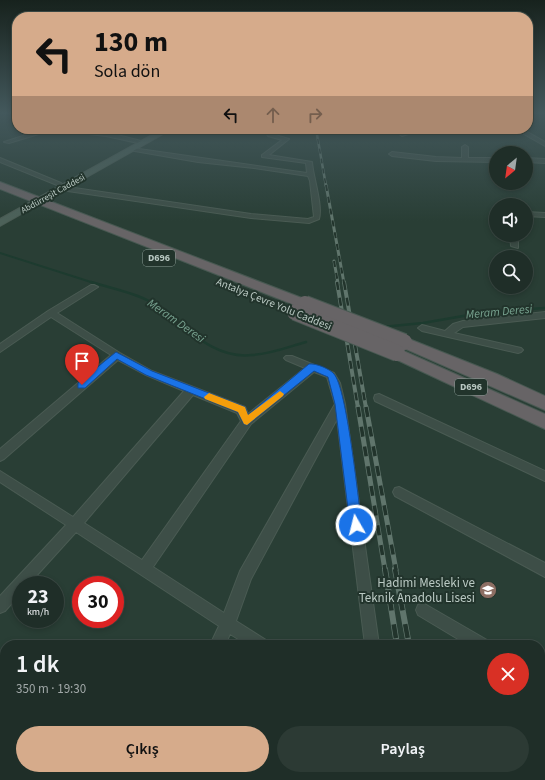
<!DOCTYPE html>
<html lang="tr">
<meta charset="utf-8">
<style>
:root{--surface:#1f2e28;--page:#2c3a34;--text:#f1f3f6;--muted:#a1a8a8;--line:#3c4a45;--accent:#d6ab8b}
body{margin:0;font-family:"Source Sans 3",sans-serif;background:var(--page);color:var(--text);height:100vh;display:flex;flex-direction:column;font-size:15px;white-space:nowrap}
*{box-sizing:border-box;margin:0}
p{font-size:13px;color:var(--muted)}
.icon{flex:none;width:22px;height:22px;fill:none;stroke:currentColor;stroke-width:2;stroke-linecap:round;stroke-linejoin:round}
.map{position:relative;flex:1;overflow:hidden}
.details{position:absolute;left:0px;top:640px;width:545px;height:140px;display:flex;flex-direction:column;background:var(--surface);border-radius:16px 16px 0 0;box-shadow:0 2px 6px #0003,0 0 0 1px var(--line)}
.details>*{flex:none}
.guide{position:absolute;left:12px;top:12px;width:521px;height:122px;border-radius:16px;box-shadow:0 2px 6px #0003,0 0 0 1px var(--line);background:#d6ab8b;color:#111;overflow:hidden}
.needle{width:26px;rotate:209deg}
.tools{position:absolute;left:489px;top:146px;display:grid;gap:8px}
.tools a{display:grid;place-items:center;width:44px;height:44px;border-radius:50%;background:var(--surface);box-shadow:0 2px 6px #0003,0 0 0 1px var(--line);font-size:20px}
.speed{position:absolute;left:12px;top:576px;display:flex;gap:8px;font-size:20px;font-weight:700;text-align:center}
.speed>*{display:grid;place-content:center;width:52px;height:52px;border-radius:50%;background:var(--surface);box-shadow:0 2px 6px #0003,0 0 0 1px var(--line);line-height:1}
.speed small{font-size:10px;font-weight:400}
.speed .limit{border:6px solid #d22;background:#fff;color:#111}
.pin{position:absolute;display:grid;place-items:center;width:34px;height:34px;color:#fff;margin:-41px -17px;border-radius:50% 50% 50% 0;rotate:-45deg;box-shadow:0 0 4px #0007}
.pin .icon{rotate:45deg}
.me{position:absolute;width:44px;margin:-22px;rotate:352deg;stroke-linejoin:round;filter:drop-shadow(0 0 3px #0008)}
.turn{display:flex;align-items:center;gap:14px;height:84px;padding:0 16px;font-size:18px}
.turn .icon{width:52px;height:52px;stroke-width:2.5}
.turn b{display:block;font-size:28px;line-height:34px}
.lanes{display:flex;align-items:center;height:38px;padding:0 16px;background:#0003;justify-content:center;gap:20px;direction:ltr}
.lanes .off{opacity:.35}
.round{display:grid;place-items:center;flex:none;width:42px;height:42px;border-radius:21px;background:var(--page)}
.head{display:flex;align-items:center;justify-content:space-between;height:68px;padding:0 16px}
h1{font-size:24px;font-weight:600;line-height:30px}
.action{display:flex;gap:8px;margin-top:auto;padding:8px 16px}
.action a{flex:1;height:46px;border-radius:24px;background:var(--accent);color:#111;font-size:16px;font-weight:600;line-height:46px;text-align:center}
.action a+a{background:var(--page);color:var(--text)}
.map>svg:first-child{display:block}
</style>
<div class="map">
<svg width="545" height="780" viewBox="0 0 545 780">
<rect width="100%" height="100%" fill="#293e35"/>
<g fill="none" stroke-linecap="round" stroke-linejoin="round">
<!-- stream-far1 -->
<path stroke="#1d3b2f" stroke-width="2" d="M0,253L94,283"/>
<!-- stream -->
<g stroke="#1d3b2f" stroke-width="2.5">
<path d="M91,282C107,287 135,293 149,301C182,321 210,360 252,355C271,354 288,347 306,342"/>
<path d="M382,327L423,323L486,312L545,308"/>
</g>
<defs>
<g id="minor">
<path d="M45,129H70L106,132L141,141L138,143L106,136L52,130L9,143L4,142Z"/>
<path d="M264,129H270L272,134L289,139L269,155L312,162C313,177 323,205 319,219L309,223L251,218L61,190L58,188L61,186L251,214L308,219L314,217L310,181L308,176L254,168L198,162L129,150L132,148L307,173L306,163L262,157V155L282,140L268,136Z"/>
<path d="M415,129H424L402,136L399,134Z"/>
<path d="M515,129H522L545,142V146Z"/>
<path d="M465,145L468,147V158H496V162L436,161L392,156L389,154L392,152L436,157L462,158V147Z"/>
<path d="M0,158L61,183L62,184L57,185L0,162Z"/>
<path d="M526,158L545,159V163L526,162Z"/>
<path d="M526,212L545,213V217L526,216Z"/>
<path d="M510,235H518V248L511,246Z"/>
<path d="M91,285H94L98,287L57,313L120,353L152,371L245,407L248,414L305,368L286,360L284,358L286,356H292L334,373L340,383L345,404L379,645H365L337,419L251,579L236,621L266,640L268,645H248L230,634L225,645H210L219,626L76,532L28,585H21V593L5,611L0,613V596L66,525L0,482V471L73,517L184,391L146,375L118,360L4,459L0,461V449L111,355L51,317L0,352V344L48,311ZM314,372L327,377L335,404L240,571L224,613L153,567L251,424ZM193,395L237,413L241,421L142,560L84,523Z"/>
<path d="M545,312V318L463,327L454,333L521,348L523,350L521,352L518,353L422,331L418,328L422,325L445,331L453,324L463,321Z"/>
<path d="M379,394L545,471V481L375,401L374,398L375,395Z"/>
<path d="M399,487L545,563V577L395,496L393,492L395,488Z"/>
<path d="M423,603L487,640L489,645H468L418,615L416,610L418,605Z"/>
<path d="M540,672L545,674V691L540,689Z"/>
<path d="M0,706L5,708V727L0,725Z"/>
<path d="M60,775H81L83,780H62Z"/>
<path d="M143,775H161L159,780H141Z"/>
<path d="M380,775H398L399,780H381Z"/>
</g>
<path id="secondary" d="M163,129H172L0,226V219Z"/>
<g id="trunk">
<path d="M0,182L307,300L309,303L307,306H297L0,189Z"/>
<path d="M404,337L497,374L545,396V410L399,346L396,342L399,338Z"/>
<path d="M397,348L545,414V429L391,357L389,353L391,349Z"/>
</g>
</defs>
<!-- minor casing -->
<use href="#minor" stroke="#4a5b53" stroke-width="2"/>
<!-- secondary casing -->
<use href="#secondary" stroke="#4a5b53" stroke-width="2"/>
<!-- trunk casing -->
<use href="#trunk" stroke="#485952" stroke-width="2"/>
<!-- minor -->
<use href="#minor" fill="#3d4e47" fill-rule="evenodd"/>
<!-- secondary -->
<use href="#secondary" fill="#4c6159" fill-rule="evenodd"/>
<!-- trunk -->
<use href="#trunk" fill="#676466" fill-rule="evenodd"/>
<defs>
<path id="rail-far4" d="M316,129L326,186"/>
<g id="rail-far3">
<path d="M326,185L344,283"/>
<path d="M334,261L338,283"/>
</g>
<g id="rail-far2">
<path d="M337,282L358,408"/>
<path d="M344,282L366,408"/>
</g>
<g id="rail-far1">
<path d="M358,407L385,570"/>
<path d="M366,407L396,570"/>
</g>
<g id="rail">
<path d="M385,569L397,645"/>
<path d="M395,569L409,645"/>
<path d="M418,775L419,780"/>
<path d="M433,775L434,780"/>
</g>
</defs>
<!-- rail-far4 casing -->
<use href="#rail-far4" stroke="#60756c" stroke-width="2.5"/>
<!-- rail-far3 casing -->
<use href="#rail-far3" stroke="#60756c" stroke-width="3"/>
<!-- rail-far2 casing -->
<use href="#rail-far2" stroke="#60756c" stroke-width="4"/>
<!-- rail-far1 casing -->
<use href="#rail-far1" stroke="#60756c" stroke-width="5"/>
<!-- rail casing -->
<use href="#rail" stroke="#60756c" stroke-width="6"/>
<!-- rail-far4 -->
<use href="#rail-far4" stroke="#22342c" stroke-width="1.5" stroke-dasharray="5" stroke-linecap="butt"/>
<!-- rail-far3 -->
<use href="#rail-far3" stroke="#22342c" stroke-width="2" stroke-dasharray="6" stroke-linecap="butt"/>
<!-- rail-far2 -->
<use href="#rail-far2" stroke="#22342c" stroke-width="2.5" stroke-dasharray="8" stroke-linecap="butt"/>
<!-- rail-far1 -->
<use href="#rail-far1" stroke="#22342c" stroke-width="3.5" stroke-dasharray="10" stroke-linecap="butt"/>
<!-- rail -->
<use href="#rail" stroke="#22342c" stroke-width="4.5" stroke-dasharray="14" stroke-linecap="butt"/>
<defs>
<g id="trunk-bridge">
<path d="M305,304L404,342"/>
<path d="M295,312L397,353"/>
</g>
</defs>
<!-- trunk-bridge casing -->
<use href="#trunk-bridge" stroke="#485952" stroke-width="18" stroke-linecap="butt"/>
<!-- trunk-bridge -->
<use href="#trunk-bridge" stroke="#676466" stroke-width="16"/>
</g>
<!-- sky -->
<linearGradient id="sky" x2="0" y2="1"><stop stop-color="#17221d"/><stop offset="0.51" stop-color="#43585c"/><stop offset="1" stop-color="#43585c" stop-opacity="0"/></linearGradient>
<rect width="545" height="221" fill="url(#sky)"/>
<!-- route -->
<path fill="#1a73e8" stroke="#114b97" d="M116,352L152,371L245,407L248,415L309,364C316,363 330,369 334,374C347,389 358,499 362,525L360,528L356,530L352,528L350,525L335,404L328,377L314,371L247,425L244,424L238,412L146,375L117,359L85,388H78V383Z"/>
<!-- slow -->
<path fill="#f59e0b" d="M280,391L284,394L283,396L247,425L244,424L238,412L205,399L204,397L209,393L245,407L248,415Z"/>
<!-- icons -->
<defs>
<symbol id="school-disc" viewBox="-11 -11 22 22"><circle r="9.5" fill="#8d6e63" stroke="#22342c"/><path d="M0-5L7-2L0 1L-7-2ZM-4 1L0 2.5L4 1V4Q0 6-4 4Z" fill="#fff"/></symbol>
</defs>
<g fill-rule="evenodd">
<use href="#school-disc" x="478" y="580" width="20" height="20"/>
</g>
<g text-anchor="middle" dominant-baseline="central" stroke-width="4" stroke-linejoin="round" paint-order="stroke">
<!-- far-street labels -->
<g font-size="9" fill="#bac9c3" stroke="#22342c">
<text transform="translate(53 194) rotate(-29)">Abdürreşit Caddesi</text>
</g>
<!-- shield labels -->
<g fill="#22342c" stroke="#8c9c96" stroke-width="1">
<rect x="143" y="250" width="32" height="16" rx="3"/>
<rect x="455" y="379" width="32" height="16" rx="3"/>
</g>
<g font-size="10" font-weight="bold" fill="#bac9c3">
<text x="159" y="258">D696</text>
<text x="471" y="387">D696</text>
</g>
<!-- street labels -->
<g font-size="11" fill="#bac9c3" stroke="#22342c">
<text transform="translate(274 304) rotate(22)">Antalya Çevre Yolu Caddesi</text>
</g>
<!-- water labels -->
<g font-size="12" font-style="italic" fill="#78a390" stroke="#22342c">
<text transform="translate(499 312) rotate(-5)">Meram Deresi</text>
<text transform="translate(176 321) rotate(35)">Meram Deresi</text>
</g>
<!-- near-poi labels -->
<g font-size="13" fill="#bac9c3" stroke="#22342c" text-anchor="end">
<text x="475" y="583">Hadimi Mesleki ve<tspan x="475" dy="15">Teknik Anadolu Lisesi</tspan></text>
</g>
</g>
</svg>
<div class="tools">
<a><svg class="needle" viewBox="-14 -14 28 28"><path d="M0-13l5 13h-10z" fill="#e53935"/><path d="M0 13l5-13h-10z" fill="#a1a8a8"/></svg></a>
<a><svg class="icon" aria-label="sound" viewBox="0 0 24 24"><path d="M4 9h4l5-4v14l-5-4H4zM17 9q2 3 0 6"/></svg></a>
<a><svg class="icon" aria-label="search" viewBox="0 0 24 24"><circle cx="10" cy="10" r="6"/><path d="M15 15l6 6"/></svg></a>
</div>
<div class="speed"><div>23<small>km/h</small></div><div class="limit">30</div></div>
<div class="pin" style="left:82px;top:385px;background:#d93025"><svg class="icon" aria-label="arrive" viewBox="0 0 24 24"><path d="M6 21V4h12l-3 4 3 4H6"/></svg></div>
<svg class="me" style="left:356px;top:525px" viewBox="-20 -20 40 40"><circle r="17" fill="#1a73e8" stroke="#fff" stroke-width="3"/><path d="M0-11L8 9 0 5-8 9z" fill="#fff"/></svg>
<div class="guide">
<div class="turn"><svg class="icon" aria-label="left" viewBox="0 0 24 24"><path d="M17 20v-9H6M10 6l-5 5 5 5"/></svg><div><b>130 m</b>Sola dön</div></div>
<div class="lanes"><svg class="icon" aria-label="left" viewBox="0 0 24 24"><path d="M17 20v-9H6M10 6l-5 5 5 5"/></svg><svg class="icon off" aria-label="ahead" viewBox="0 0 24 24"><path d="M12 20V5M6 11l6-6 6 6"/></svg><svg class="icon off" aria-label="right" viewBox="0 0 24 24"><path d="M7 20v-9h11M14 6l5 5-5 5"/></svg></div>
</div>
<section class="details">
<div class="head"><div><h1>1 dk</h1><p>350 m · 19:30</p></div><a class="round" style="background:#d93025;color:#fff"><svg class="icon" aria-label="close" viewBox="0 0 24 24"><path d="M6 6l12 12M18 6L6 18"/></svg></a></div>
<div class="action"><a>Çıkış</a><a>Paylaş</a></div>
</section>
</div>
